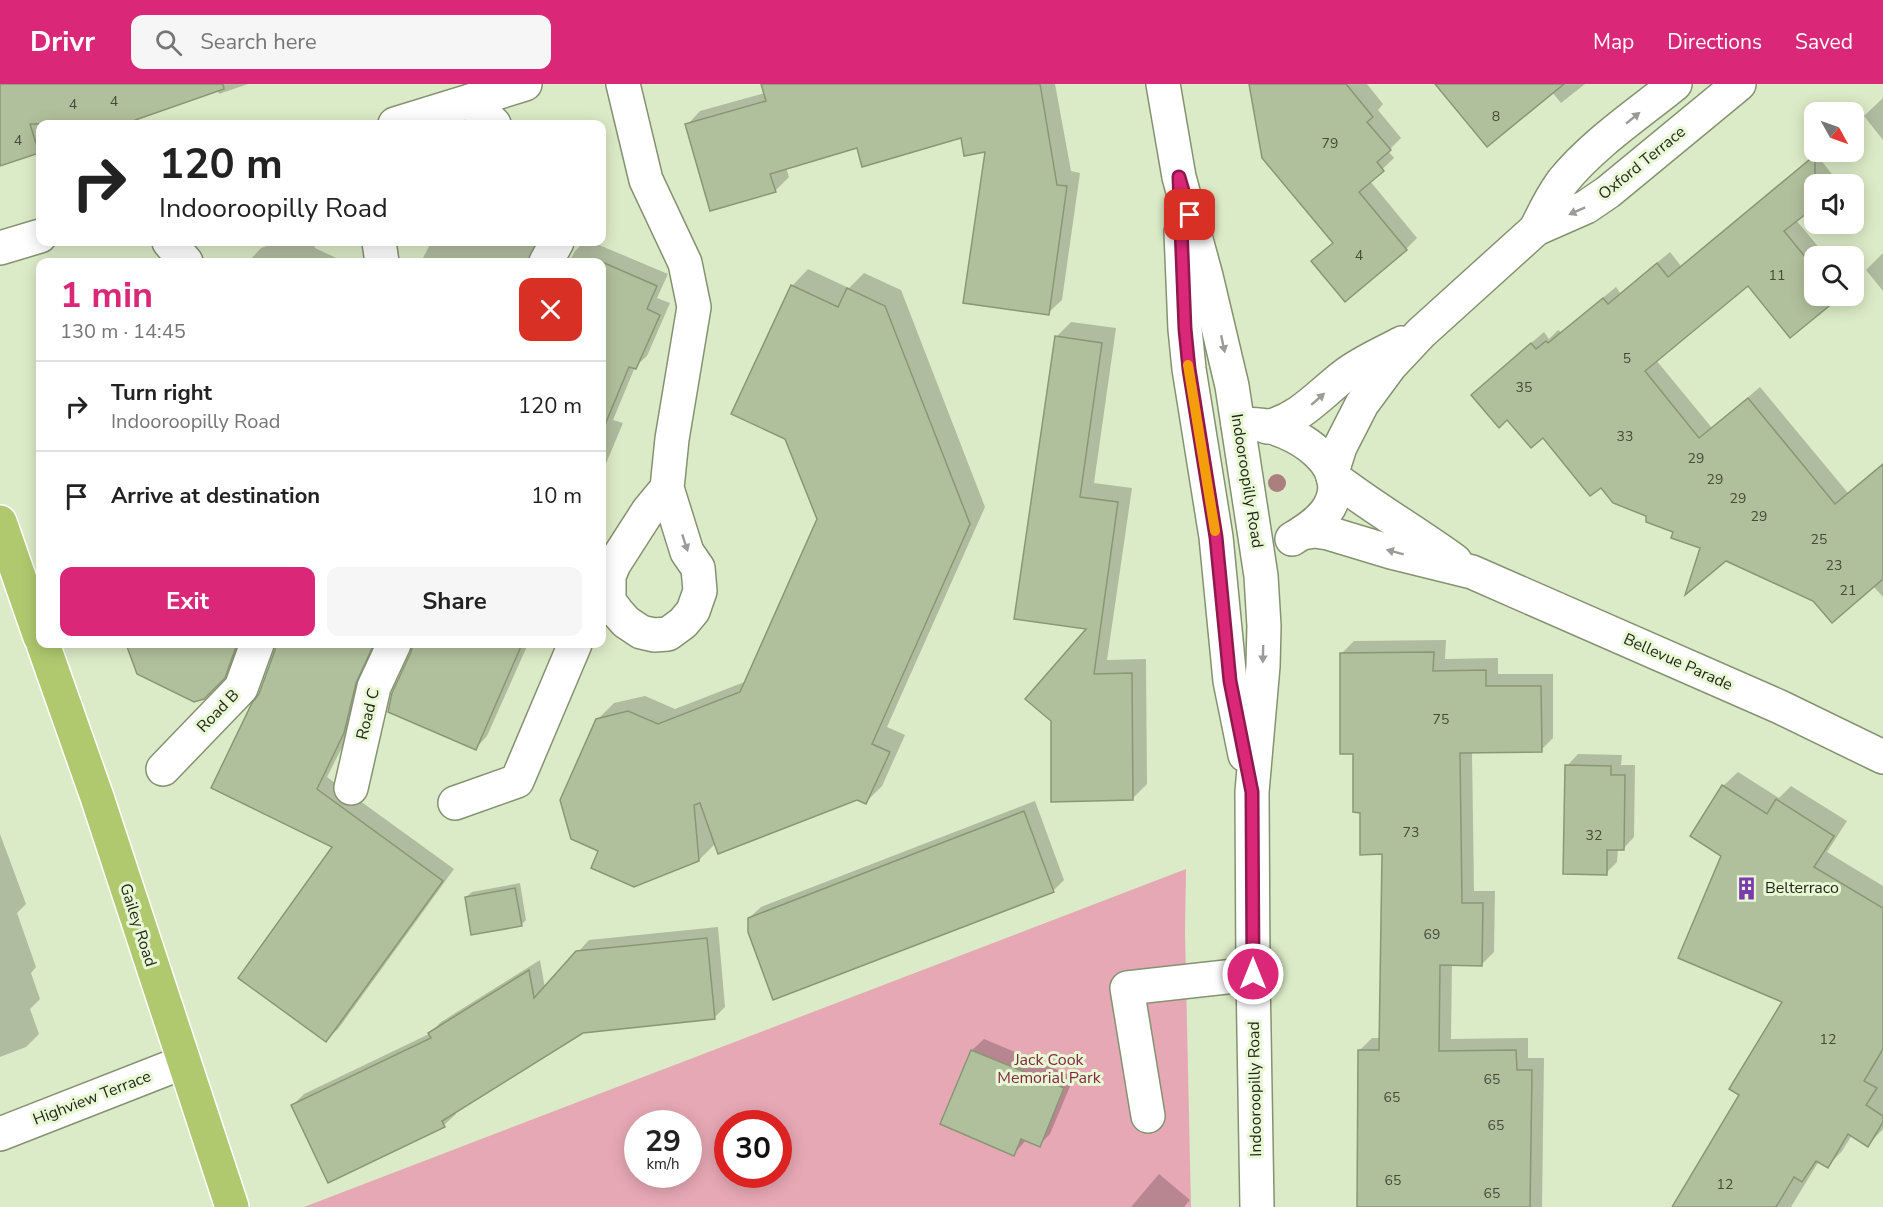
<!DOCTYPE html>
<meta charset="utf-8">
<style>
:root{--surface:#fff;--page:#f6f6f6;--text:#222;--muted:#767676;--line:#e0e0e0;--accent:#db2777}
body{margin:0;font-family:"Nunito Sans",sans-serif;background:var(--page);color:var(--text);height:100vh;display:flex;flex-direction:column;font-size:22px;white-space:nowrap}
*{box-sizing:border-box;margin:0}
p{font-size:20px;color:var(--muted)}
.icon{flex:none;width:33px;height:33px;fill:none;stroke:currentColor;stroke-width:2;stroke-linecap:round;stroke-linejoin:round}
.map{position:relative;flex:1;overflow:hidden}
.drawer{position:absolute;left:36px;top:174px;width:570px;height:390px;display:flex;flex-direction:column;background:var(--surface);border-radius:12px;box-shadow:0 3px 15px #0003}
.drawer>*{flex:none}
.hud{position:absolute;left:36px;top:36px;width:570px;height:126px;border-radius:12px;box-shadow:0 3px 15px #0003;background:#fff;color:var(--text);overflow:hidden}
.needle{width:39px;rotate:130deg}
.tools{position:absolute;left:1804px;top:18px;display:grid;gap:12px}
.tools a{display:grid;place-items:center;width:60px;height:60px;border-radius:12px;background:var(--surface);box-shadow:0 3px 15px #0003;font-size:30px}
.speed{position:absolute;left:624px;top:1026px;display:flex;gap:12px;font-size:30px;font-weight:700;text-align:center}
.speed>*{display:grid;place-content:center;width:78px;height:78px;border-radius:50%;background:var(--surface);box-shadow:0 3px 15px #0003;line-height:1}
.speed small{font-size:15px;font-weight:400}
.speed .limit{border:9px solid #d22;background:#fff;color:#111}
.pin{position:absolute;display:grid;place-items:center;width:51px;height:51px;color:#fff;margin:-26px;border-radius:12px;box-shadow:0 3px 9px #0006}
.me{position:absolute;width:66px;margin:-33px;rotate:0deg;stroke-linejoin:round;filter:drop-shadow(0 0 4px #0008)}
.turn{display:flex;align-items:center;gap:21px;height:126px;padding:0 24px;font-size:27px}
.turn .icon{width:78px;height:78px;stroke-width:2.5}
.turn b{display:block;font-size:42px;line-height:51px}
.round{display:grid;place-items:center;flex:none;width:63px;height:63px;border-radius:12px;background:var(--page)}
.summary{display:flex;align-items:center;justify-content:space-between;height:102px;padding:0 24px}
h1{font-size:36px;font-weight:700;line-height:45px;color:var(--accent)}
.button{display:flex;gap:12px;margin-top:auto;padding:12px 24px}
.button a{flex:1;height:69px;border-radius:12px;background:var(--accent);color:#fff;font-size:24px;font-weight:700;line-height:69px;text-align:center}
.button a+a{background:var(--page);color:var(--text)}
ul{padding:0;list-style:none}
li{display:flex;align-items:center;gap:18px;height:90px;padding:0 24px;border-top:2px solid var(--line)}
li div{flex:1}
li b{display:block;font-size:22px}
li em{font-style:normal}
header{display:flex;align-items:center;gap:36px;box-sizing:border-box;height:84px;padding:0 30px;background:var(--accent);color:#fff}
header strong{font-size:28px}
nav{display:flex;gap:33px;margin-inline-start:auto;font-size:21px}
.search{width:420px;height:54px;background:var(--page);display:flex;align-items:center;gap:15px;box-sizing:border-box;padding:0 21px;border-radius:12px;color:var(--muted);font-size:22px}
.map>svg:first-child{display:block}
</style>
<header>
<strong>Drivr</strong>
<div class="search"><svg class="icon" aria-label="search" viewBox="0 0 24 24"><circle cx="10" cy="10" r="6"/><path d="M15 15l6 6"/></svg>Search here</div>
<nav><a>Map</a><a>Directions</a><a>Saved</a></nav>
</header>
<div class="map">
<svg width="1883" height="1123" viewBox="0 0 1883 1123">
<rect width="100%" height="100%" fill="#dcebc7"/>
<!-- green -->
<path fill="#e6a8b4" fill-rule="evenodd" d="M1186,785L1185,848L1191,1123H304ZM638,1040H688V1090H638ZM728,1040H778V1090H728Z"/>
<!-- shadow -->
<g fill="#0003">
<path d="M0,0H248L219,10L218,6L116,40H40V66L0,80Z"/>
<path d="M764,0H1055L1071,87L1080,89L1062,216L1048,229L987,66L962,52L858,63L786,84L789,93L775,107L687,41L700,27L765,9Z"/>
<path d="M1251,0H1367L1383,20L1378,26L1401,54L1388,67L1394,74L1370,97L1417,154L1406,165L1313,177L1334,157Z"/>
<path d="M1438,0H1585L1561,19L1552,8Z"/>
<path d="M1883,14V56L1864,32Z"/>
<path d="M1816,70L1839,99L1815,100V121L1796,136L1826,172H1815V212H1839L1790,252L1748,200L1656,276L1712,344L1760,303L1848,409L1883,380V513L1873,502L1814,516L1702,464L1601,402L1485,299L1544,248L1549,255L1558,246L1561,248L1616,203L1620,209L1670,168L1681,182Z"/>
<path d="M278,158H312L315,164L345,178H251L250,176L261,164Z"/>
<path d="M431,158H540L544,178H421Z"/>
<path d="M584,158H592L668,190L657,214L670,219L647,272L635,283L613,336L623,339L602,389V178H569L575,167Z"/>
<path d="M1882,170H1883V207L1866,186Z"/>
<path d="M808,185L849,204L864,189L901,206L985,423L887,643L905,651L882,702L866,718L857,714L716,759L699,776L597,636L614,619L645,612L675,625L747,597L818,435L792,202Z"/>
<path d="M1071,238L1116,244L1094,399L1132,404L1107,576L1146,575L1147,700L1133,714L1053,716L1089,544L1056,253Z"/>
<path d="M1446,556L1445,575L1498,574V590H1553V654L1541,666L1472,667L1474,807H1495L1494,868L1482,880H1452L1451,955L1528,954V974H1544L1542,1123H1358L1360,966L1372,954H1381L1384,769L1361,727L1341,570L1354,557Z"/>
<path d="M127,560H244L236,580L203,614L139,589Z"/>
<path d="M277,560H379L356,636L327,693L454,785L338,945L326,956L334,763L260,611L276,566Z"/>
<path d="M414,560H528L487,652L476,664L413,568Z"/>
<path d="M1578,670L1622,671L1621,681H1635L1634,753L1623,765H1618L1617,778L1606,789L1567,682Z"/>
<path d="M1738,688L1779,714L1791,702L1847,737L1827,768L1883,802V1045L1868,1061L1852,1051L1842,1067L1828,1082L1819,1077L1791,1123H1677L1741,1011L1784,917L1723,771V702Z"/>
<path d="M1035,717L1064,796L1053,807L749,834L761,823Z"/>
<path d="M0,750L26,820L17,829L36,883L31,889L40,915L30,925L39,950L26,963L0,973Z"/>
<path d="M520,799L526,836L521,841L466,813L472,808Z"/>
<path d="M718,843L725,923L714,934L582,948L454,1028L456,1030L444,1041L329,1097L293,1021L304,1010L429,950L441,938L540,876L545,904L589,856Z"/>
<path d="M984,955L1074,993L1050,1050L1039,1061L1026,1056L1014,1070L942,1039L972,966Z"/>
<path d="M1159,1090L1190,1116L1184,1123H1131Z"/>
</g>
<!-- building -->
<g fill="#b1c09c" stroke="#899775" stroke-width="1.5">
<path d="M0,0H223L224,5L124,40H30L39,69L0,82Z"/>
<path d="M761,0H1040L1057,101L1067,102L1049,231L963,219L985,68L964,72L961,54L862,83L857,64L770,90L776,108L710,127L685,40L766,17Z"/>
<path d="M1249,0H1346L1373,33L1367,38L1391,66L1377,78L1384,87L1359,108L1407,166L1345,218L1311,177L1333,159L1262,74Z"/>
<path d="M1435,0H1564L1487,63Z"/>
<path d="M1815,71V123L1784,147L1815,185V212H1837L1839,214L1790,254L1748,202L1645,287L1699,354L1748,314L1835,420L1883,380V495L1832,539L1813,517L1726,477L1685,511L1700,464L1671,454L1673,448L1646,438V432L1613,419L1601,404L1590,412L1543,354L1531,364L1507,336L1499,344L1471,311L1531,259L1536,265L1546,257L1548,259L1603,214L1608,220L1657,179L1668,193Z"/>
<path d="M602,178L657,202L647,225L660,231L636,285L629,283L602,348Z"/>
<path d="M791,201L838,223L847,204L885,222L970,440L872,660L890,668L866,720L857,716L718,770L700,719L694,721L699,777L634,803L591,784L598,767L571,755L560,716L596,635L628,627L658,640L740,608L817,435L785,355L731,330Z"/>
<path d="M1055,252L1102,259L1080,413L1118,418L1094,590L1132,589L1133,716L1051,718V637L1025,615L1086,545L1014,535Z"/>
<path d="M126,560H237L225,594L204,615L194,618L137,590Z"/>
<path d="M275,560H374L356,599L344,649L317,705L443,797L326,958L238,894L332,763L211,704L252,619L259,610L275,566Z"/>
<path d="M413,560H522L476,666L388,628L392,609L411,568Z"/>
<path d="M1434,568L1433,587L1486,586V602H1541L1542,668L1460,669L1462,819H1483L1482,882L1440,881L1439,967L1516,966L1517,986H1532L1530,1123H1357L1358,966H1379L1382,770L1360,771V729L1353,728V670H1340V569Z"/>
<path d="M1565,681L1611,682V691H1625L1624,766H1607V791L1563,790Z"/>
<path d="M1722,701L1767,730L1776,715L1834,752L1814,783L1883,824V965L1864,997L1877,1004L1866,1021L1883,1032V1038L1868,1063L1848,1050L1828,1084L1816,1077L1802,1098L1794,1093L1776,1123H1672L1739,1011L1729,1005L1782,918L1678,874L1721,772L1690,752Z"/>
<path d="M1024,727L1054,808L773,916L748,848V834Z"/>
<path d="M515,804L522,842L471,851L465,813Z"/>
<path d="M707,854L715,935L583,949L442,1037L445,1043L328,1099L291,1021L431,954L428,949L529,886L534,914L576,867Z"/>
<path d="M971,966L1064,1004L1040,1063L1021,1055L1014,1072L940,1040Z"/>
</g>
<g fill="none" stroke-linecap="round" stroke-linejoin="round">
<defs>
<g id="minor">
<path d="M623,0L646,96L685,179L694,223L672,355L667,404L687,468L698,484L700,507L693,527L683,539L668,550L654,551L641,548L626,538L618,529L609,517V492L614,480L648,427L667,404"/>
<path d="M1163,0L1179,93L1206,192L1232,302L1261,492L1264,542L1263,582L1252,708L1253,890L1257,1123"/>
<path d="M470,17L494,40"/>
<path d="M395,40L525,0"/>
<path d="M1536,145C1544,128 1552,112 1563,97C1593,60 1638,30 1675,0"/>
<path d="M1181,148L1185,245L1189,285L1216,453L1230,597L1245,671"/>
<path d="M169,158L186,178"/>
<path d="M379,158L382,178"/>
<path d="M0,164L40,152"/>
<path d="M546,178L557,158"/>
<path d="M1238,340C1249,340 1260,340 1271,343C1300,351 1347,380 1332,417C1326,434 1307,446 1292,455"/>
<path d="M1267,343C1300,335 1319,311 1345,291C1362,278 1383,269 1402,259"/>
<path d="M1332,388L1340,363L1362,320L1390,282L1421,249L1536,145L1586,123L1608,108L1739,0"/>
<path d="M1333,393C1372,423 1415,448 1455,477"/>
<path d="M1302,449L1315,447L1328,449L1391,468L1472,488L1780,623L1883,673"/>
<path d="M163,685L241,604L257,560"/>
<path d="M351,704L374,603L394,560"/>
<path d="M455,719L517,697L575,560"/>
<path d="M1148,1032L1127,904L1253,890"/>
<path d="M0,1050L184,978"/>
</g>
<g id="major">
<path d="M0,438L40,553"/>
<path d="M43,560L97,713L232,1123"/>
</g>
</defs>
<!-- minor casing -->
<use href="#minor" stroke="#859271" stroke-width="36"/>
<!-- major casing -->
<use href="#major" stroke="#fff" stroke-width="36"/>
<!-- minor -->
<use href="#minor" stroke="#fff" stroke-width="33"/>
<!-- major -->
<use href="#major" stroke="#b0c96f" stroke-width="33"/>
</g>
<!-- trees -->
<circle fill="#aa7f7e" cx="1277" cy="399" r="9"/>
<!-- one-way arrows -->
<defs><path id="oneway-solid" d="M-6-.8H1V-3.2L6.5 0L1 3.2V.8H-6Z" transform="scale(1.5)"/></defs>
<g fill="#9a9c97">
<use href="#oneway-solid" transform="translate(1633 34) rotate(-39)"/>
<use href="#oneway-solid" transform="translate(1577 127) rotate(156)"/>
<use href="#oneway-solid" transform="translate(1223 260) rotate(78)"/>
<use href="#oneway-solid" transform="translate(1318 315) rotate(-41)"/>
<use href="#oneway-solid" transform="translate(685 459) rotate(72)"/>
<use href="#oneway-solid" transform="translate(1395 468) rotate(-165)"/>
<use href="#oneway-solid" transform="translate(1263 570) rotate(91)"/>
</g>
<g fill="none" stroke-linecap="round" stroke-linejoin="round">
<defs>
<path id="route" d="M1190,131L1179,93L1185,245L1189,285L1216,453L1230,597L1252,708L1253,890"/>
</defs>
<!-- route casing -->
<use href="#route" stroke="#8e194d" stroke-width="15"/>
<!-- route -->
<use href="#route" stroke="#db2777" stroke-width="10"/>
<!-- slow -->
<path stroke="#f59e0b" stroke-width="10" d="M1188,281L1215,447"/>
</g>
<!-- icons -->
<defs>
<symbol id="building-bare" viewBox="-9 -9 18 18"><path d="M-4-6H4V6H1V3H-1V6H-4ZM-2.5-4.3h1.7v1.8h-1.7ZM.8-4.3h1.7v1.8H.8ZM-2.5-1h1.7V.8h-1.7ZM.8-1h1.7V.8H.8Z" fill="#7a3baf" stroke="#e9f8d4" stroke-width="2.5" paint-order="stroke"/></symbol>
</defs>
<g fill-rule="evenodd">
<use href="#building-bare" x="1730" y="788" width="33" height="33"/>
</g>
<g text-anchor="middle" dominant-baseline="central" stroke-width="6" stroke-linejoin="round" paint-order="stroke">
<!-- number labels -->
<g font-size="14" fill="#444b38">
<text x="114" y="17">4</text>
<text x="73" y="20">4</text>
<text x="1496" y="32">8</text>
<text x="18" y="56">4</text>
<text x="1330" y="59">79</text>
<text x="1359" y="171">4</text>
<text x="1777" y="191">11</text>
<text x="1627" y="274">5</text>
<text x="1524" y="303">35</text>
<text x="1625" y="352">33</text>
<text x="1696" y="374">29</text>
<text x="1715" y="395">29</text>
<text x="1738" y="414">29</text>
<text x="1759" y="432">29</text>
<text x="1819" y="455">25</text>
<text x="1834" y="481">23</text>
<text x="1848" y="506">21</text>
<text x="1441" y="635">75</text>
<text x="1411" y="748">73</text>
<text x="1594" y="751">32</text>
<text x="1432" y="850">69</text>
<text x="1828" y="955">12</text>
<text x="1492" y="995">65</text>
<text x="1392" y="1013">65</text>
<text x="1496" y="1041">65</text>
<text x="1393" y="1096">65</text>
<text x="1725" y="1100">12</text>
<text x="1492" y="1109">65</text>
</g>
<!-- street labels -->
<g font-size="16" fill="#1f2417" stroke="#e9f8d4">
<text transform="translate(1642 79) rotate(-39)">Oxford Terrace</text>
<text transform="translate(1247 397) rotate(81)">Indooroopilly Road</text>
<text transform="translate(1678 578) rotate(24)">Bellevue Parade</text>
<text transform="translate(218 627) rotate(-46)">Road B</text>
<text transform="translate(368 630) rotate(-76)">Road C</text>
<text transform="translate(138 841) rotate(72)">Gailey Road</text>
<text transform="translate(1255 1005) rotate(-91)">Indooroopilly Road</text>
<text transform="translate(92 1014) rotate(-21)">Highview Terrace</text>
</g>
<!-- poi labels -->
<g font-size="16" fill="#1f2417" stroke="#e9f8d4" text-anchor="start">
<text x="1765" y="804">Belterraco</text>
</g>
<!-- park labels -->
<g font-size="16" fill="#812743" stroke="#e9f8d4">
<text x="1049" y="976">Jack Cook<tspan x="1049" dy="18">Memorial Park</tspan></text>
</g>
</g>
</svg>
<div class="tools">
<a><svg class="needle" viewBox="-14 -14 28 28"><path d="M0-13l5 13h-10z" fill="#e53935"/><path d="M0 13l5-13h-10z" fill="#767676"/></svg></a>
<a><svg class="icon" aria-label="sound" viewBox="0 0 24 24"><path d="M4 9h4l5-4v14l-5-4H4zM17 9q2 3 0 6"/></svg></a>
<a><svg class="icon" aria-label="search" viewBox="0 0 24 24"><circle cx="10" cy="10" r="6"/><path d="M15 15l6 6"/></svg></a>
</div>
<div class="speed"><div>29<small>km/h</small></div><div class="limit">30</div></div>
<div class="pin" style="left:1190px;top:131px;background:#d93025"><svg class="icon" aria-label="arrive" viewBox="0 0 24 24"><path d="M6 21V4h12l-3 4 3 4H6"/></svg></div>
<svg class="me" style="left:1253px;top:890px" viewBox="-20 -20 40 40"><circle r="17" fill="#db2777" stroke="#fff" stroke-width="3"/><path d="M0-11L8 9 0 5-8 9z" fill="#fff"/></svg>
<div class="hud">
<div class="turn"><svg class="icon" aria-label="right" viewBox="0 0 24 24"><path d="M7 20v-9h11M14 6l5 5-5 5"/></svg><div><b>120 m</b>Indooroopilly Road</div></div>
</div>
<section class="drawer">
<div class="summary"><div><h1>1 min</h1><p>130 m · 14:45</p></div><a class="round" style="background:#d93025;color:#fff"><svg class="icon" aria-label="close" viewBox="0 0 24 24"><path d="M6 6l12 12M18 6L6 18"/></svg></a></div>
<ul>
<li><svg class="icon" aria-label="right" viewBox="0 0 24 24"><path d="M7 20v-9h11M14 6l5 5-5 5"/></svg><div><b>Turn right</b><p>Indooroopilly Road</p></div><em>120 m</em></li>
<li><svg class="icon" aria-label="arrive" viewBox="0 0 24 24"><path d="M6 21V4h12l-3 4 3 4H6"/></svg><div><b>Arrive at destination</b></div><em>10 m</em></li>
</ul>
<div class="button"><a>Exit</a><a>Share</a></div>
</section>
</div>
